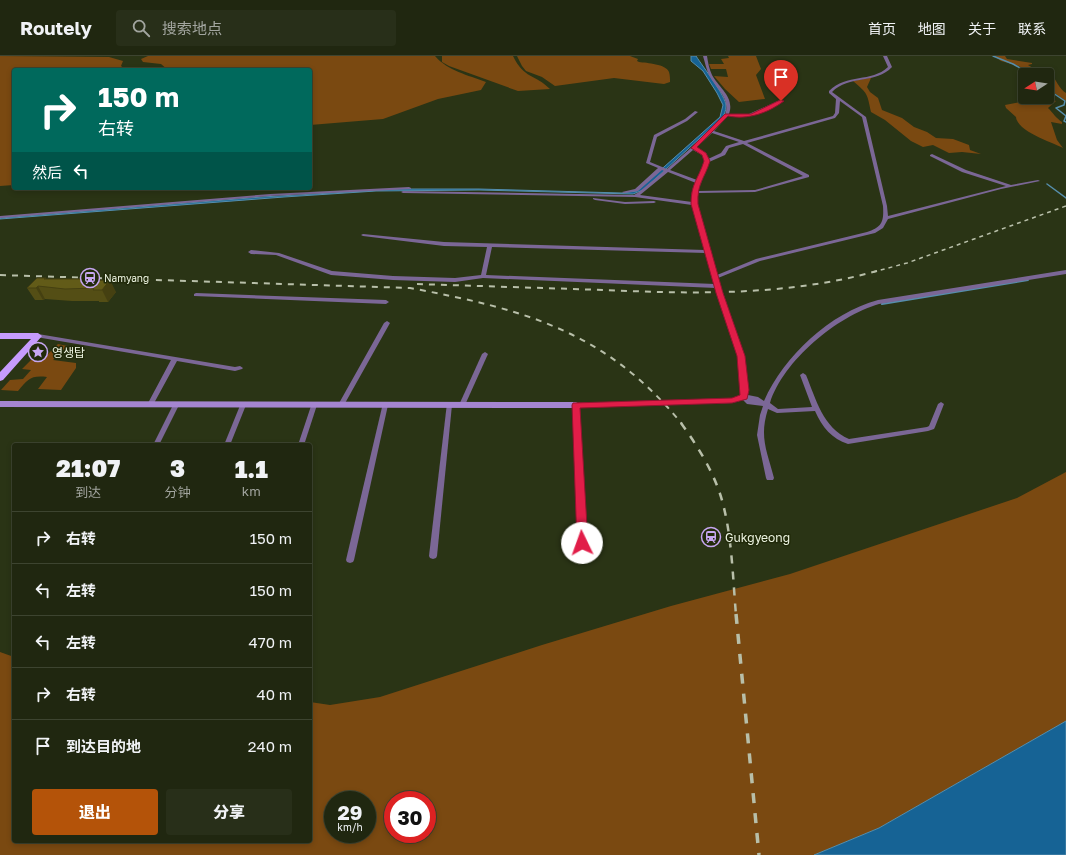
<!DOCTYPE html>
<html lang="zh">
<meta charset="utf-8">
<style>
:root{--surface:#202710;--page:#282f19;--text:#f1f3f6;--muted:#a2a59f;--line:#3d4430;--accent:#b45309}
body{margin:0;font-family:"Golos Text","Noto Sans SC","Noto Sans KR",sans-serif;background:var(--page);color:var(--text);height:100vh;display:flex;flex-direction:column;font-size:15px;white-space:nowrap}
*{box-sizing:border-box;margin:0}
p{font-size:13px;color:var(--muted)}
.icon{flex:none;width:22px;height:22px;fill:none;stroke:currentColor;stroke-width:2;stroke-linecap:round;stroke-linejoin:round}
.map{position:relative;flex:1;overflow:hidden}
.details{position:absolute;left:12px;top:387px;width:300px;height:400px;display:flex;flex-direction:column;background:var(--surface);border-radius:4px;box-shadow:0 2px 6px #0003,0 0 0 1px var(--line)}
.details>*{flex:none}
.guide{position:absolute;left:12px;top:12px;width:300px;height:122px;border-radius:4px;box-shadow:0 2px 6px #0003,0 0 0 1px var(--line);background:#00695c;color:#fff;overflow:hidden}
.needle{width:26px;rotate:258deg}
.tools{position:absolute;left:1018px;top:12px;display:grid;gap:8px}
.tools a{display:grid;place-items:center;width:36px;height:36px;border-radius:4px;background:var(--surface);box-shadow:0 2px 6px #0003,0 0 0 1px var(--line);font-size:20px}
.speed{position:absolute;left:324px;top:735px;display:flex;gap:8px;font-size:20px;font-weight:700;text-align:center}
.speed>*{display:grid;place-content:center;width:52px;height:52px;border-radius:50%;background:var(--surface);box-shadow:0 2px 6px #0003,0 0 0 1px var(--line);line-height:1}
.speed small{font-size:10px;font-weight:400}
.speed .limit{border:6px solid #d22;background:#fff;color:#111}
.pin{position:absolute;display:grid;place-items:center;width:34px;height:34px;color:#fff;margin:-41px -17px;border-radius:50% 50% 50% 0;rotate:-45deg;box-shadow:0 0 4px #0007}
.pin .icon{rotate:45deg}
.me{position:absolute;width:44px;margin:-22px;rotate:357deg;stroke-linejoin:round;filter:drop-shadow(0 0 3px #0008)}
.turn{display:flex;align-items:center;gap:14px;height:84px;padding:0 20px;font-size:18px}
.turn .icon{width:52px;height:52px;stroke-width:2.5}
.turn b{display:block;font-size:28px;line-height:34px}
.then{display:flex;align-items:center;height:38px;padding:0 20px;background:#0003;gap:8px;font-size:15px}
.eta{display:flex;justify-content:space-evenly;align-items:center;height:68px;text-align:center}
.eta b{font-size:24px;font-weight:800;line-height:28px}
.primary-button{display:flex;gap:8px;margin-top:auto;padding:8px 20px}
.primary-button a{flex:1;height:46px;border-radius:4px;background:var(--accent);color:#fff;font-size:16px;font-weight:800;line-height:46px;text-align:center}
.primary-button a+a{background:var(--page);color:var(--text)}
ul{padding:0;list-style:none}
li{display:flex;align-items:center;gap:12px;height:52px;padding:0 20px;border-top:1px solid var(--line)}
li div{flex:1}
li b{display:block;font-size:15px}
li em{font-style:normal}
header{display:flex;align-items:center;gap:24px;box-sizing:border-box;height:56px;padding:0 20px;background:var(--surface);border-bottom:1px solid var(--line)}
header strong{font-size:19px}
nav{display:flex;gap:22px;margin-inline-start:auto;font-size:14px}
.search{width:280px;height:36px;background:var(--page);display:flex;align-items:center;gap:10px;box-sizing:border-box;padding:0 14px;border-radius:4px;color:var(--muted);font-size:15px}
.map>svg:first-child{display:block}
</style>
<header>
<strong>Routely</strong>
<div class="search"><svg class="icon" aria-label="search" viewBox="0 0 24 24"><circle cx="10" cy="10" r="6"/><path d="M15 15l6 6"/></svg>搜索地点</div>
<nav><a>首页</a><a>地图</a><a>关于</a><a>联系</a></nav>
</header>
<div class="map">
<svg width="1066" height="799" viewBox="0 0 1066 799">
<rect width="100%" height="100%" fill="#2a3415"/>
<!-- green -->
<g fill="#7a4911" fill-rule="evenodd">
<path d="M0,0L109,1L123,5L121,10L126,14H14V129L0,130Z"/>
<path d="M148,0H435C448,15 468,19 486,26L481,34L438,43L383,63L310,69V14H168L161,8L143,6L141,3Z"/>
<path d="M442,0H513C524,23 535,18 550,33L518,35L449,10L442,6Z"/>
<path d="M517,0H630L638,3L637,5L639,6C647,7 666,8 669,16C670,19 670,23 670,26L664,28L614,22L555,30L542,21L526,15L522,10Z"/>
<path d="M728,0H756L761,13L756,19L765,43L739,46L725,33L714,20L728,21L726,13H711L709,8H724L721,3L729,2Z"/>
<path d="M994,0H1005L1007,3L1032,7V8L1028,9L1038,15L1050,16C1056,23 1059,33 1066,37V45L1047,32V19H1032L1019,10L1001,5Z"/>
<path d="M874,21L871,22L867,31L870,36L878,42L882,54L902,62L914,71L927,76L936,82L953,83L969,89L970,94L981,98L962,96L949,97L933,89L923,91L911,85L885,64L871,56C867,37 868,38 853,25Z"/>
<path d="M1047,44H1053L1056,45L1048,52C1053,57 1056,62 1062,66V68L1051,66L1057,84L1063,92C1051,86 1017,75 1016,61L1006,52L1005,49L1025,45L1043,48Z"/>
<path d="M58,288L67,290L53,304L76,307V312L61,334L38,333L47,321C31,319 28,323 18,335L1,334L10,324L23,323L31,314L22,313L31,304L43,303Z"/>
<path d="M1066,416V665L879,772L814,799H0V596L14,601V785H310V646L330,649L380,641L542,589L671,550L790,518L1017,442ZM333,744H367V778H333ZM393,744H427V778H393Z"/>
</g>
<!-- water -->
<g fill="#166395" stroke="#568eac">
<path d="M691,0H696C703,11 726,40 726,50C726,55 724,59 722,62L643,134L633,138L479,134L376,135L284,141L0,163V162L262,141L400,133H479L622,137L637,135L646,127L720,61L723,49L717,37L703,15L691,5Z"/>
<path d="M1066,665V799H814L879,772Z"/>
</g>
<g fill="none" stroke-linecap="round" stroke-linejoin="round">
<!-- stream-far1 -->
<g stroke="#568eac" stroke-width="1.5">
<path d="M993,0L1013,8L1032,19"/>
<path d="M1047,33L1065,45L1064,49L1056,52L1066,60L1064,65L1066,66"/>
<path d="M1047,128L1066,142"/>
</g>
<!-- stream -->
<path stroke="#568eac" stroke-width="2" d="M882,248L1028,224"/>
<!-- street -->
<g fill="#7b6796" fill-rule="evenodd">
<path d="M703,0H707C708,6 709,13 712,19C719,32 735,41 729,58H749L780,44L783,45C767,56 748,62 728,60L714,75L744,85L833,60L835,57L836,43L829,37V35C847,17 871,27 888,11L883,0H887L892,11C876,28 849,19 832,36L866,61L887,150L888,160L1006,130L962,116L930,100V99L932,98L966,114L1011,129L1038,124L1040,125L1001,133L888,163L883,172L875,177L760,205L718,222L744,300L748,339L758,341L764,345C784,300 830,257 878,244L1066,214V218L879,248C837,260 783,305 770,347L778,353L812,351L800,319L803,317L806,319C816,343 823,372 849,383L927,371L929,370L938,348L941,346L944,348L935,371L934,373L928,375L848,388C832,383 822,371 815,355L777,357L768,353C759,381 767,395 774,422L773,424H767L766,422L757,379L760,359L763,350L747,348L743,344L732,347L579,351L587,487L586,489L583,490L580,489L579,487L573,349L576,347L732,343L741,340L738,300L716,232L483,222L455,226L393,224L331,219L276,199L251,198L248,196L251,194L279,197L332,215L393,220L455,222L481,219L487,191L444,190L363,180L361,179L363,178L444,186L705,194L692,149L635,141L403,137L401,136L403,135L634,139L639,136L664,115L662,114L638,135L624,137L622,136L635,133L658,112L646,107L654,79L685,63L695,55L698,56L687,65L657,81L650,106L667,113L692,91L725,59C731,42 716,33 709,19C706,13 705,6 703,0ZM840,45L862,61L883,150C884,166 882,171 867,176L756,203L717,219L711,197L712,196L710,195L696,148L697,137L755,136L809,121V119L747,87L835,62L839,57ZM712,77L739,86L726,90L721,97L708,103L706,97L696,92ZM743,88L803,120L755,134L698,135L709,106L725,99L729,92ZM693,94L702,99L705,105L697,124L670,114ZM668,116L696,127L692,136L693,137L692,146L640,139ZM492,191L706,197L715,228L486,219Z"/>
<path d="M409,131L411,132V133L270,140L0,162V160L270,138Z"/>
<path d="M593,142L625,146L654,145L656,146L654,147L625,148L595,144L593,143Z"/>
<path d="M196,237L386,244L389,246L386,248L194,240V238Z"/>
<path d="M387,265L390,267L344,349L343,351H339L338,349L384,267Z"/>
<path d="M38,278L235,311L240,310L243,312L242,313L235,315L177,305L153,349L150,351L147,349L171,304L36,281V279Z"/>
<path d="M485,296L488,298L465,349L464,351H460L459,349L482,298Z"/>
<path d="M174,347H178L179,349L159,389H153Z"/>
<path d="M241,347H245L246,349L230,389H224Z"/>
<path d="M312,347H316L317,349L304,389H298Z"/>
<path d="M383,347H387L388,349L354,504L353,506L350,507L347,506L346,504Z"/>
<path d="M447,347H451L452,349L437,500L436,502L433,503L430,502L429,500Z"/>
</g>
<!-- secondary -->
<path fill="#a585d0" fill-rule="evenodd" d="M0,345L576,346L581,349L576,352L0,351Z"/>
<!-- primary -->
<path fill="#c69bfd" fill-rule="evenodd" d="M0,277H38L42,280L3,324L0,325V316L31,283H0Z"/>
<!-- rail-far3 -->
<path stroke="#b8bfa9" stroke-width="1.5" stroke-dasharray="4 4" stroke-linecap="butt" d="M873,216L907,207L1066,150"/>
<!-- rail-far2 -->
<g stroke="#b8bfa9" stroke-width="2" stroke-dasharray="6 6" stroke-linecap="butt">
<path d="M0,219L410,232C523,253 606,275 682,368"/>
<path d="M417,228C479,230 542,232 604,234C696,238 787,240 877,215"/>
</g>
<!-- rail-far1 -->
<path stroke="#b8bfa9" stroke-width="2.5" stroke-dasharray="8 8" stroke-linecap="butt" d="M681,367C699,392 717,421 724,452C732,485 733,524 736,559"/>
<!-- rail -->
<path stroke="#b8bfa9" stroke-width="3.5" stroke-dasharray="10 10" stroke-linecap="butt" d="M736,558L759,799"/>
</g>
<!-- wall -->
<path fill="#544e15" d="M46,222V223L85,225L116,236L108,246H99V245H72L45,243L43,244H35L27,232Z"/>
<!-- shaded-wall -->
<g fill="#454011">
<path d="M110,224L116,236L108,246L102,234Z"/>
<path d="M38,230L45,243L43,244L36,232Z"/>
</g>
<!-- building -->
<path fill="#625b18" stroke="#454011" d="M37,222H46L44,223H84L83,225L110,224L102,234H93L94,232L65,233L38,230L36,232H27Z"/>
<!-- route -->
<path fill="#e11d48" stroke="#92132f" d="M780,44L784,45C768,57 748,64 728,60L697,91L706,97L710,105C704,124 697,127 698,148L723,237L745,300L749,334L747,343L732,347L580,352L588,487L586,490H579L577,487L572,349L573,347L732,342L740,339L737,300L716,237L691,148C691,127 698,124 704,105L702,99L691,92L725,58H751Z"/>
<!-- icons -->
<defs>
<symbol id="station-ring" viewBox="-11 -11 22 22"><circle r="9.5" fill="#212a0a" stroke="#c6a6f0" stroke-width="1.5"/><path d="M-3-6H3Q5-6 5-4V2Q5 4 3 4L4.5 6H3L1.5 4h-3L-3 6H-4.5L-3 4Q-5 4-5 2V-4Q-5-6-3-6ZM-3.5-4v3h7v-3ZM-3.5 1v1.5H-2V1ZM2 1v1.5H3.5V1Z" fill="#c6a6f0"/></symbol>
<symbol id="sight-ring" viewBox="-11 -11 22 22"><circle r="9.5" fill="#212a0a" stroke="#c6a6f0" stroke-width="1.5"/><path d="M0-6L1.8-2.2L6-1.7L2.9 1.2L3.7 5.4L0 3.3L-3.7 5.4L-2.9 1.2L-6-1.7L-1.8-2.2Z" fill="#c6a6f0"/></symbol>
</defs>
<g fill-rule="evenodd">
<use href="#station-ring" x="79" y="211" width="22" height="22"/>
<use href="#sight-ring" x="27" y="285" width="22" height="22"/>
<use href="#station-ring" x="700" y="470" width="22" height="22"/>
</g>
<g text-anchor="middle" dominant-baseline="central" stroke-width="3" stroke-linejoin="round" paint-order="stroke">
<!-- far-poi labels -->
<g font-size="10" fill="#edf4e1" stroke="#212a0a" text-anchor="start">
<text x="104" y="222">Namyang</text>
</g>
<!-- poi labels -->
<g font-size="12" fill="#edf4e1" stroke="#212a0a" text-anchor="start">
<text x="52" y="296">영생탑</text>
<text x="725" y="481">Gukgyeong</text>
</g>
</g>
</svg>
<div class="tools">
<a><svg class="needle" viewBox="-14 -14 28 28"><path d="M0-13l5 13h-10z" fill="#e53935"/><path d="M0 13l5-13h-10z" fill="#a2a59f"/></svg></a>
</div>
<div class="speed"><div>29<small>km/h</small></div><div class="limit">30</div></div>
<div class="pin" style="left:781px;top:45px;background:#d93025"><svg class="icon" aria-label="arrive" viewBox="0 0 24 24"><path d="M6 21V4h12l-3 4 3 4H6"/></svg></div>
<svg class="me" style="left:582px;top:487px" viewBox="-20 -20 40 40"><circle r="19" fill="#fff"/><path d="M0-13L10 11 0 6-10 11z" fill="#e11d48"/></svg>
<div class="guide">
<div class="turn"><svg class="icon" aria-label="right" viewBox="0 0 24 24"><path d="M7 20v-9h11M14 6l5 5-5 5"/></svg><div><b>150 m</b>右转</div></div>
<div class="then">然后<svg class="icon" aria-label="left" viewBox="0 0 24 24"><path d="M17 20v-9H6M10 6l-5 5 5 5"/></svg></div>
</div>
<section class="details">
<div class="eta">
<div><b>21:07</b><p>到达</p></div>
<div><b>3</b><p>分钟</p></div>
<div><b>1.1</b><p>km</p></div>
</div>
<ul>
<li><svg class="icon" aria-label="right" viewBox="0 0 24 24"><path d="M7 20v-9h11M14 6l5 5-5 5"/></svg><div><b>右转</b></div><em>150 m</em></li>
<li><svg class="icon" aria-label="left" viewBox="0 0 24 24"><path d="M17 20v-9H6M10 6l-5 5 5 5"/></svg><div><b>左转</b></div><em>150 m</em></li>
<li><svg class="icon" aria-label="left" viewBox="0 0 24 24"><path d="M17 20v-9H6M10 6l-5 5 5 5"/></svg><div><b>左转</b></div><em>470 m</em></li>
<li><svg class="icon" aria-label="right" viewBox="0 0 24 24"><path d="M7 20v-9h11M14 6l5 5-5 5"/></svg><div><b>右转</b></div><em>40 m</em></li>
<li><svg class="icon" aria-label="arrive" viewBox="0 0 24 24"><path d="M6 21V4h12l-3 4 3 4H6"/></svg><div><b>到达目的地</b></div><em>240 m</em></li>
</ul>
<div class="primary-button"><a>退出</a><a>分享</a></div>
</section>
</div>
